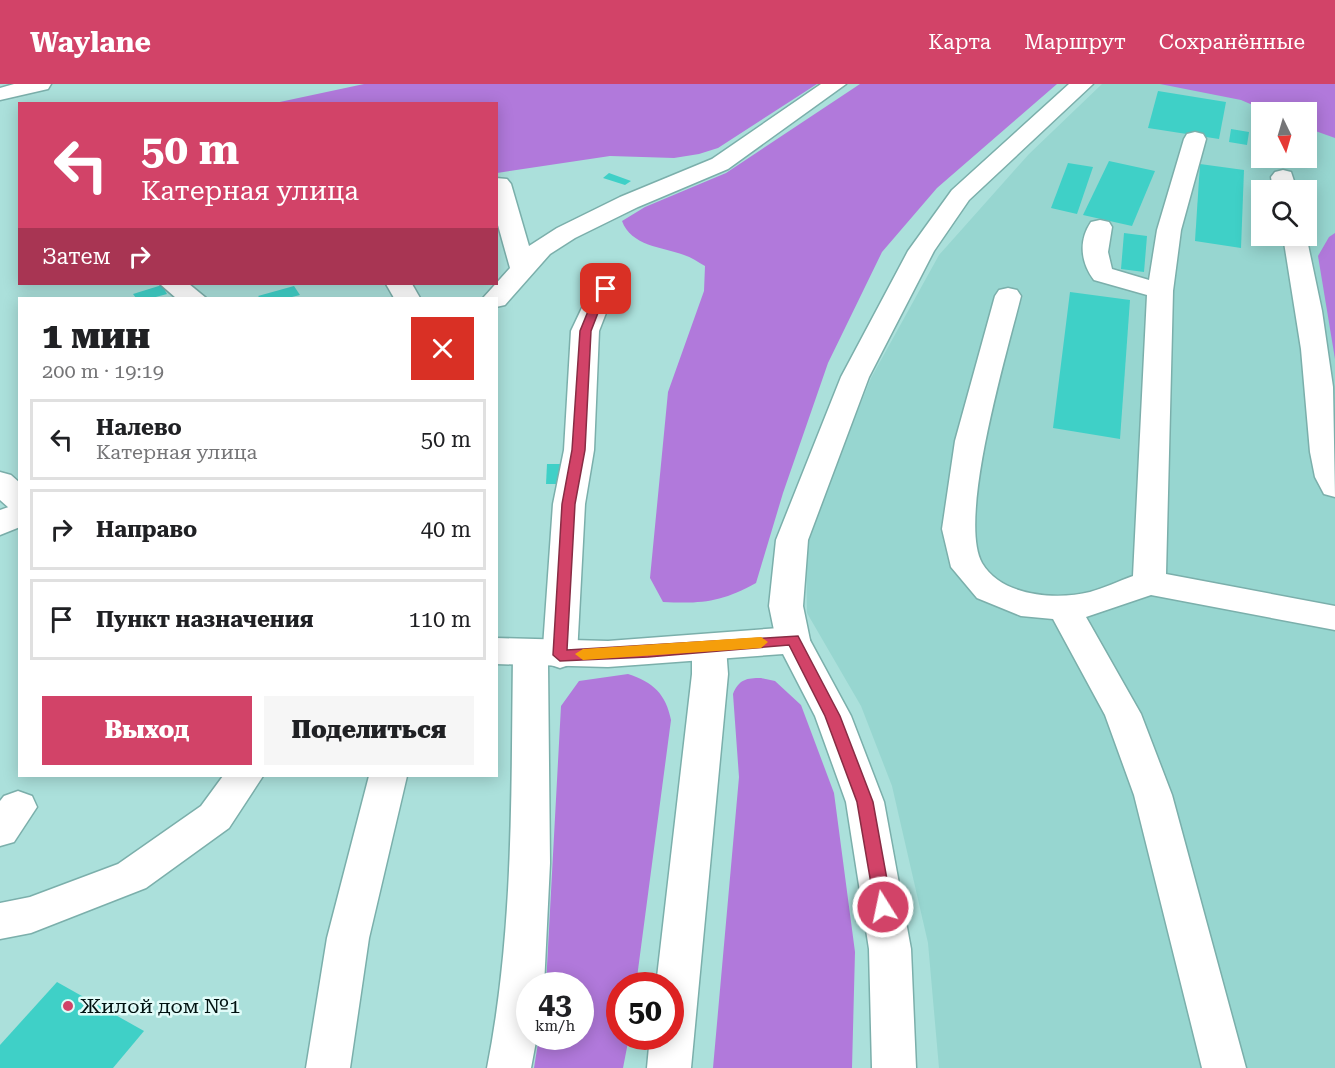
<!DOCTYPE html>
<html lang="ru">
<meta charset="utf-8">
<style>
:root{--surface:#fff;--page:#f6f6f6;--text:#202124;--muted:#757577;--line:#e0e0e0;--accent:#d24368}
body{margin:0;font-family:"Roboto Serif",serif;background:var(--page);color:var(--text);height:100vh;display:flex;flex-direction:column;font-size:22px;white-space:nowrap}
*{box-sizing:border-box;margin:0}
p{font-size:20px;color:var(--muted)}
.icon{flex:none;width:33px;height:33px;fill:none;stroke:currentColor;stroke-width:2;stroke-linecap:round;stroke-linejoin:round}
.map{position:relative;flex:1;overflow:hidden}
.sheet{position:absolute;left:18px;top:213px;width:480px;height:480px;display:flex;flex-direction:column;background:var(--surface);border-radius:0px;box-shadow:0 3px 15px #0003}
.sheet>*{flex:none}
.top-card{position:absolute;left:18px;top:18px;width:480px;height:183px;border-radius:0px;box-shadow:0 3px 15px #0003;background:#d24368;color:#fff;overflow:hidden}
.needle{width:39px;rotate:175deg}
.tools{position:absolute;left:1251px;top:18px;display:grid;gap:12px}
.tools a{display:grid;place-items:center;width:66px;height:66px;border-radius:0px;background:var(--surface);box-shadow:0 3px 15px #0003;font-size:30px}
.speed{position:absolute;left:516px;top:888px;display:flex;gap:12px;font-size:30px;font-weight:700;text-align:center}
.speed>*{display:grid;place-content:center;width:78px;height:78px;border-radius:50%;background:var(--surface);box-shadow:0 3px 15px #0003;line-height:1}
.speed small{font-size:15px;font-weight:400}
.speed .limit{border:9px solid #d22;background:#fff;color:#111}
.pin{position:absolute;display:grid;place-items:center;width:51px;height:51px;color:#fff;margin:-26px;border-radius:12px;box-shadow:0 3px 9px #0006}
.me{position:absolute;width:66px;margin:-33px;rotate:350deg;stroke-linejoin:round;filter:drop-shadow(0 0 4px #0008)}
.turn{display:flex;align-items:center;gap:21px;height:126px;padding:0 24px;font-size:27px}
.turn .icon{width:78px;height:78px;stroke-width:2.5}
.turn b{display:block;font-size:42px;line-height:51px}
.then{display:flex;align-items:center;height:57px;padding:0 24px;background:#0003;gap:12px;font-size:22px}
.round{display:grid;place-items:center;flex:none;width:63px;height:63px;border-radius:0px;background:var(--page)}
.summary{display:flex;align-items:center;justify-content:space-between;height:102px;padding:0 24px}
h1{font-size:36px;font-weight:800;line-height:45px}
.cta{display:flex;gap:12px;margin-top:auto;padding:12px 24px}
.cta a{flex:1;height:69px;border-radius:0px;background:var(--accent);color:#fff;font-size:24px;font-weight:800;line-height:69px;text-align:center}
.cta a+a{background:var(--page);color:var(--text)}
ul{padding:0;list-style:none}
li{display:flex;align-items:center;gap:18px;height:81px;margin:0 12px 9px;padding:0 12px;border:3px solid var(--line);border-radius:0px}
li div{flex:1}
li b{display:block;font-size:22px}
li em{font-style:normal}
header{display:flex;align-items:center;gap:36px;box-sizing:border-box;height:84px;padding:0 30px;background:var(--accent);color:#fff}
header strong{font-size:28px}
nav{display:flex;gap:33px;margin-inline-start:auto;font-size:21px}
.map>svg:first-child{display:block}
</style>
<header>
<strong>Waylane</strong>
<nav><a>Карта</a><a>Маршрут</a><a>Сохранённые</a></nav>
</header>
<div class="map">
<svg width="1335" height="984" viewBox="0 0 1335 984">
<rect width="100%" height="100%" fill="#abe0db"/>
<!-- built -->
<path fill="#97d6d0" fill-rule="evenodd" d="M1102,0H1234L1335,17V984H939L928,859L892,702L861,622L807,529L806,454L871,294L939,171L1029,70ZM1262,28H1306V74H1262ZM1262,106H1306V152H1262Z"/>
<!-- forest -->
<g fill="#b179db">
<path d="M364,0H817L718,64L699,70L674,74L610,72L497,89L496,20L275,19Z"/>
<path d="M860,0H1057L937,104L882,168L828,279L783,409L756,499C722,518 702,520 663,518L650,494L668,308L704,207L705,182C698,178 691,173 684,171C662,163 631,162 622,137L645,123L726,89Z"/>
<path d="M1160,0H1335V54L1307,44L1306,28H1269L1241,16Z"/>
<path d="M1335,149V275L1318,172L1329,153Z"/>
<path d="M628,590C653,598 666,610 671,636L636,901L620,902V952L629,953L623,984H534L539,953L580,952V902L546,901L561,622L579,597Z"/>
<path d="M761,594L775,597L801,621L834,709L855,868L852,984H713L739,693L733,610C739,595 747,594 761,594Z"/>
</g>
<!-- building -->
<g fill="#3fd0c7">
<path d="M1158,7L1226,18L1219,55L1148,44Z"/>
<path d="M1231,45L1249,48L1247,61L1229,58Z"/>
<path d="M1109,77L1155,87L1132,142L1083,131Z"/>
<path d="M1068,79L1093,83L1077,130L1051,124Z"/>
<path d="M1200,80L1244,86L1241,164L1195,157Z"/>
<path d="M609,89L631,97L625,101L603,94Z"/>
<path d="M1124,149L1147,152L1144,188L1121,185Z"/>
<path d="M162,201L167,210L152,214H136L133,210Z"/>
<path d="M294,202L300,211L288,214H260L258,212Z"/>
<path d="M1070,208L1130,216L1120,355L1053,344Z"/>
<path d="M547,380H561L560,400H546Z"/>
<path d="M57,898L144,947L113,984H0V961Z"/>
</g>
<g fill="none" stroke-linecap="round" stroke-linejoin="round">
<defs>
<g id="minor">
<path d="M821,0H846L728,85L638,123L575,154L550,170L505,221L496,223V214H483L510,184L496,134V94L507,95L511,100L529,162L557,144L620,113L712,75Z"/>
<path d="M1069,0H1093L969,116L934,167L869,293L808,456L803,522L810,556L805,565L793,569L781,565L776,556L769,522L776,456L841,293L908,167L952,106Z"/>
<path d="M1195,48L1203,50L1206,55L1181,146L1173,207L1166,490L1335,522V546L1151,511L1086,533L1141,630L1172,711L1246,984H1202L1134,711L1105,631L1053,535L1021,532L977,514L951,483L942,445L955,357L995,212L999,206L1008,204L1017,206L1021,212C1008,265 957,434 982,479C1002,513 1057,516 1090,508C1104,504 1119,497 1133,492L1147,211L1094,196C1081,179 1078,157 1091,138L1100,136L1109,138L1112,143L1108,168L1112,185L1149,196L1157,146L1184,55L1187,50Z"/>
<path d="M1283,86L1291,88L1297,106H1273L1271,93L1275,88Z"/>
<path d="M1306,151L1322,227L1333,303L1335,413L1324,410L1315,393L1310,368L1301,265L1283,152Z"/>
<path d="M606,197L615,199L619,205L611,216L599,247L594,366L585,420L577,571L572,580L560,584L548,580L550,779L544,902H530V952H537L531,984H487C514,847 511,710 513,571L518,562L530,558L543,563L553,420L564,366L571,247L589,209L597,199Z"/>
<path d="M160,200H189L206,214H176Z"/>
<path d="M386,200H412L420,214H394Z"/>
<path d="M20,419V443L0,451V426Z"/>
<path d="M709,550L721,554L726,563L728,590L691,984H647L650,952H670V902H656L692,590V563L697,554Z"/>
<path d="M223,692H263L229,744L146,804L31,849L0,855V819L30,813L118,780L201,722Z"/>
<path d="M369,692H407L369,854L350,984H306L327,854Z"/>
<path d="M18,707L32,712L37,723L14,758L0,762V717L4,712Z"/>
</g>
<g id="major">
<path d="M0,388L11,391L20,399V427L9,424L0,416Z"/>
<path d="M793,543L805,547L851,632L884,718L911,865L916,984H872L869,865L846,718L815,632L783,570L608,583L496,580V554L608,557Z"/>
</g>
<path id="highway" d="M14,0H51L48,5L0,16V4Z"/>
</defs>
<!-- minor casing -->
<use href="#minor" stroke="#7bafab" stroke-width="3"/>
<!-- major casing -->
<use href="#major" stroke="#7bafab" stroke-width="3"/>
<!-- highway casing -->
<use href="#highway" stroke="#7bafab" stroke-width="3"/>
<!-- minor -->
<use href="#minor" fill="#fff" fill-rule="evenodd"/>
<!-- major -->
<use href="#major" fill="#fff" fill-rule="evenodd"/>
<!-- highway -->
<use href="#highway" fill="#fff" fill-rule="evenodd"/>
</g>
<!-- route -->
<path fill="#d24368" stroke="#882c44" stroke-width="1.5" d="M606,201L612,205L603,216L591,247L585,366L575,420L567,566L798,552L840,632L873,718L892,823L889,828L883,830L877,828L875,823L857,718L825,632L789,561L648,573L560,577L553,571L562,420L572,366L580,247L593,215Z"/>
<!-- slow -->
<path fill="#f59e0b" d="M761,553L768,558L761,564L583,576L575,570L583,565Z"/>
<!-- markers -->
<circle fill="#d24368" stroke="#e1fbf8" stroke-width="2" cx="68" cy="922" r="6"/>
<g text-anchor="middle" dominant-baseline="central" stroke-width="5" stroke-linejoin="round" paint-order="stroke">
<!-- near-poi labels -->
<g font-size="20" fill="#001110" stroke="#e1fbf8" text-anchor="start">
<text x="80" y="922">Жилой дом №1</text>
</g>
</g>
</svg>
<div class="tools">
<a><svg class="needle" viewBox="-14 -14 28 28"><path d="M0-13l5 13h-10z" fill="#e53935"/><path d="M0 13l5-13h-10z" fill="#757577"/></svg></a>
<a><svg class="icon" aria-label="search" viewBox="0 0 24 24"><circle cx="10" cy="10" r="6"/><path d="M15 15l6 6"/></svg></a>
</div>
<div class="speed"><div>43<small>km/h</small></div><div class="limit">50</div></div>
<div class="pin" style="left:606px;top:205px;background:#d93025"><svg class="icon" aria-label="arrive" viewBox="0 0 24 24"><path d="M6 21V4h12l-3 4 3 4H6"/></svg></div>
<svg class="me" style="left:883px;top:823px" viewBox="-20 -20 40 40"><circle r="17" fill="#d24368" stroke="#fff" stroke-width="3"/><path d="M0-11L8 9 0 5-8 9z" fill="#fff"/></svg>
<div class="top-card">
<div class="turn"><svg class="icon" aria-label="left" viewBox="0 0 24 24"><path d="M17 20v-9H6M10 6l-5 5 5 5"/></svg><div><b>50 m</b>Катерная улица</div></div>
<div class="then">Затем<svg class="icon" aria-label="right" viewBox="0 0 24 24"><path d="M7 20v-9h11M14 6l5 5-5 5"/></svg></div>
</div>
<section class="sheet">
<div class="summary"><div><h1>1 мин</h1><p>200 m · 19:19</p></div><a class="round" style="background:#d93025;color:#fff"><svg class="icon" aria-label="close" viewBox="0 0 24 24"><path d="M6 6l12 12M18 6L6 18"/></svg></a></div>
<ul>
<li><svg class="icon" aria-label="left" viewBox="0 0 24 24"><path d="M17 20v-9H6M10 6l-5 5 5 5"/></svg><div><b>Налево</b><p>Катерная улица</p></div><em>50 m</em></li>
<li><svg class="icon" aria-label="right" viewBox="0 0 24 24"><path d="M7 20v-9h11M14 6l5 5-5 5"/></svg><div><b>Направо</b></div><em>40 m</em></li>
<li><svg class="icon" aria-label="arrive" viewBox="0 0 24 24"><path d="M6 21V4h12l-3 4 3 4H6"/></svg><div><b>Пункт назначения</b></div><em>110 m</em></li>
</ul>
<div class="cta"><a>Выход</a><a>Поделиться</a></div>
</section>
</div>
